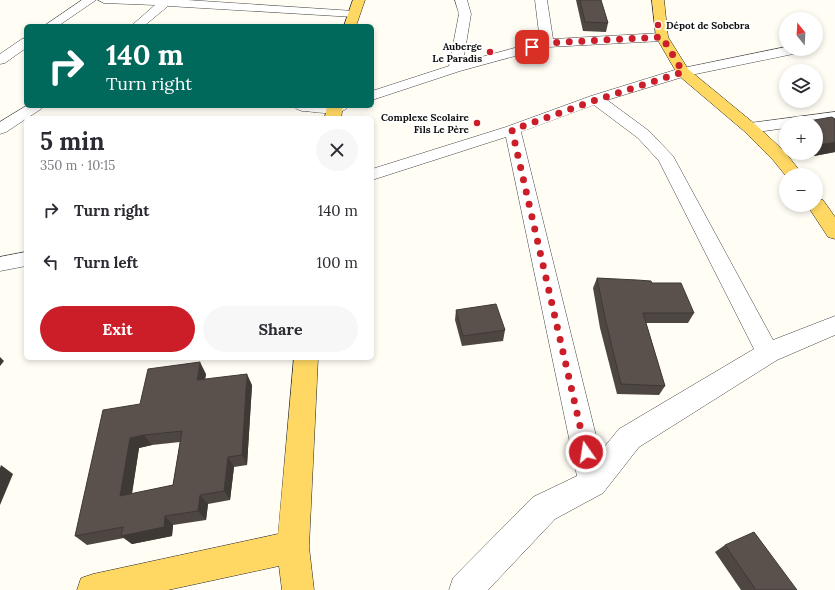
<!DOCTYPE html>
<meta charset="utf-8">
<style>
:root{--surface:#fff;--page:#f7f7f7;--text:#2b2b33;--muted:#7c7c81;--accent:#cb1e29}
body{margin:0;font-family:Lora,serif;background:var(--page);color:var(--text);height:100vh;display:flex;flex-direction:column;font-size:15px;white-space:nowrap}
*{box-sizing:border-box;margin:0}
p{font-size:13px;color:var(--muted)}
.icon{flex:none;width:22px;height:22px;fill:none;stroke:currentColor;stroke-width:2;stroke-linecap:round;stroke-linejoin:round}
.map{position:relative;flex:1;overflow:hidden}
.panel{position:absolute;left:24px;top:116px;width:350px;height:244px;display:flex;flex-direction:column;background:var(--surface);border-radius:6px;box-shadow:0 2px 6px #0003}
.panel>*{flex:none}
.guide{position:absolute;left:24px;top:24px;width:350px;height:84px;border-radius:6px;box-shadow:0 2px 6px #0003;background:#00695c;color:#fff;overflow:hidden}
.needle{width:26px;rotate:342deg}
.controls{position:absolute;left:779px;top:12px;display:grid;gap:8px}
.controls a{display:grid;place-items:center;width:44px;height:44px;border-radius:50%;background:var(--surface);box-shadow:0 2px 6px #0003;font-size:20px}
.pin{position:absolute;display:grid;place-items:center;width:34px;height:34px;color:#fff;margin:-17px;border-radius:8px;box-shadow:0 2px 6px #0006}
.me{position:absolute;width:44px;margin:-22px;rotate:347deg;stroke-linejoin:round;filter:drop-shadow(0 0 3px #0008)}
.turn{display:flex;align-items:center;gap:14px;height:84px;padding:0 16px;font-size:18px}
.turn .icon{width:52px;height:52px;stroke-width:2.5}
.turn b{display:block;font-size:28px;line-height:34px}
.round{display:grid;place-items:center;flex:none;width:42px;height:42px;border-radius:21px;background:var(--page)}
.headline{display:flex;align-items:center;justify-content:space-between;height:68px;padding:0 16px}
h1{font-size:24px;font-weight:800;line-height:30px}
.primary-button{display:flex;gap:8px;margin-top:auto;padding:8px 16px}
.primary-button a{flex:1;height:46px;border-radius:24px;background:var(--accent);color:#fff;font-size:16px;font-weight:800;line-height:46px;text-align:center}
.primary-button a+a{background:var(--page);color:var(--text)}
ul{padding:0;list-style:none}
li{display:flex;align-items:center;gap:12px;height:52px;padding:0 16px}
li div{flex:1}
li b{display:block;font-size:15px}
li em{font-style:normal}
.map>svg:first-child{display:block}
</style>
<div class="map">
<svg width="835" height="590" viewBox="0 0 835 590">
<rect width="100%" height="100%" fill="#fffdf4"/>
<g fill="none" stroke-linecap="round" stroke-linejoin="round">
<defs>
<g id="minor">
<path d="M82,0H96L58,26H44Z"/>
<path d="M98,0H187L354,11L358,12L360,14L358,16L354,17L168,6L144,26H131L155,5L104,3Z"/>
<path d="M455,0H467L471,14L463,62L540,41L535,0H547L553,39L662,33L666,34L668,37L666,40L662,41L548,47L460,71L372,100V91L449,66L459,14Z"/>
<path d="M26,38V48L5,63L0,64V54L22,39Z"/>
<path d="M786,47V49H804L803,52L798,53L686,76L607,100L649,131L673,156L773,340L835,316V335L777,360L639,447L603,493L555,519L488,590H449L453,578L533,497L577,476L506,137L372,180V169L506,127L591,96L678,69ZM594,105L638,138L659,161L754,349L619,429L600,452L521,132Z"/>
<path d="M26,106H44L41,109L6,132L0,134V122Z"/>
<path d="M294,106H349C340,118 314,111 302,111L297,109Z"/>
<path d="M835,112V122L816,124L786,123V128L750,133L744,131L742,128L744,125L750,123Z"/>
<path d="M26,252V266L0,271V257Z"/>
</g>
<g id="major">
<path d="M353,0H365L356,26H344Z"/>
<path d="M652,0H664L668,37L688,69L756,125L785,152L803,175H786V176L773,160L744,131L678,75L656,37Z"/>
<path d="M327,106H343L341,118H325Z"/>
<path d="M816,198L823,200L835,217V239L828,237L807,205H816Z"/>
<path d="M294,358H318L309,547L314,590H282L279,566L168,590H77L81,578L93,574L278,534Z"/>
</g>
</defs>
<!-- minor casing -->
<use href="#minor" stroke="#444" stroke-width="1"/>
<!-- major casing -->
<use href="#major" stroke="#222" stroke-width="1"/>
<!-- minor -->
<use href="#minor" fill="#fff" fill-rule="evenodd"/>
<!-- major -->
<use href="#major" fill="#ffd864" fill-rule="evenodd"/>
</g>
<!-- wall -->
<g fill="#4d4641" fill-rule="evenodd">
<path d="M576,0H601L608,23L606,32L583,31Z"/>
<path d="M816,123L835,152L814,156L810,153H816Z"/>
<path d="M372,182L373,192L374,242H372Z"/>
<path d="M597,278L652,283L694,313L688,323H646L665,386L659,395L617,394L600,328L593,288Z"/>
<path d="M456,310L505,330L503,341L462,346L455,320Z"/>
<path d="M206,374L205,379L252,385L247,465L234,467L230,500L208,504L206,520L173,525L172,536L132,544L124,538L87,545L75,536L140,404ZM180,442L173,485L132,494L139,448L152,445Z"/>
<path d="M725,545L797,590H741L715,552Z"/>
</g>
<!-- shaded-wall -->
<g fill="#3f3935">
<path d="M835,142V152L814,156L815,153H816V152L820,145Z"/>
<path d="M373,181V192L374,242L373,231Z"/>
<path d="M0,357L4,361L0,366Z"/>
<path d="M200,362L206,374L203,391L197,380Z"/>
<path d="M247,374L252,385L247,465L242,455Z"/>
<path d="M144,435L152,445L139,448L130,505L120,496L130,438Z"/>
<path d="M228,457L234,467L230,500L224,491Z"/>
<path d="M1,465L13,474L0,505V468Z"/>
<path d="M200,495L208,504L206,520L198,511Z"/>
<path d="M165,516L173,525L172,536L132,544L121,536Z"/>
</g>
<!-- building -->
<g fill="#5a514c" stroke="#3f3935" fill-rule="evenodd">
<path d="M580,0H601L608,23L585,22Z"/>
<path d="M832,117L835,119V142L820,145L816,142V123H797Z"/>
<path d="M373,181V231H372V182Z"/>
<path d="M597,278L637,280L651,281L652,283H681L694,313H643L665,386L621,384L605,318Z"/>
<path d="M496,304L505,330L463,336L456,310Z"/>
<path d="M200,362L197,380L247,374L242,455L228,457L224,491L200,495L198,511L165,516L164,527L121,536L123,527L75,536L103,410L140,404L148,369ZM182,431L173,485L120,496L130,438L144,435Z"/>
<path d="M754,532L797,590H756L725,545Z"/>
</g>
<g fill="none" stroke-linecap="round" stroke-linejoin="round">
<!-- route -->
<path stroke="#cb1e29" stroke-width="7" stroke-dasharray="0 12.6" d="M532,47L547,43L662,37L683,72L596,100L512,130L586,452"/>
</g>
<!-- markers -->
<g fill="#cb1e29" stroke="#fff" stroke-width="1.5">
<circle cx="658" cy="25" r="4"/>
<circle cx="490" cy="52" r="4"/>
<circle cx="477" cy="123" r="4"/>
</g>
<g text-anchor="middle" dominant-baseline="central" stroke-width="4" stroke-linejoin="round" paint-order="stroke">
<!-- far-poi labels -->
<g font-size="10" font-weight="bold" fill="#111" stroke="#fff" text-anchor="end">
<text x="666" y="25" text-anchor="start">Dépot de Sobebra</text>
<text x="482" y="46">Auberge<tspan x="482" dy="12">Le Paradis</tspan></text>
<text x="469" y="117">Complexe Scolaire<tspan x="469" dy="12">Fils Le Père</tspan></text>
</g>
</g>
</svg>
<div class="controls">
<a><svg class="needle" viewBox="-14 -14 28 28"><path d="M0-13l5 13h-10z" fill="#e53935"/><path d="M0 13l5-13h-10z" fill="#7c7c81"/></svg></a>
<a><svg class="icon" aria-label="layers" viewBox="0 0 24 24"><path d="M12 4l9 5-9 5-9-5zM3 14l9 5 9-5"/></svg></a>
<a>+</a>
<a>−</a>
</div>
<div class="pin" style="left:532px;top:47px;background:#d93025"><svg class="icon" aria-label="arrive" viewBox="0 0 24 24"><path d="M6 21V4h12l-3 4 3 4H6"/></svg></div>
<svg class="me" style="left:586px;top:452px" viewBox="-20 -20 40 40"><circle r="17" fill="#cb1e29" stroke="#fff" stroke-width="3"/><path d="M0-11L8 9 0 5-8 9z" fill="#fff"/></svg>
<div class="guide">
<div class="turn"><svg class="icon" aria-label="right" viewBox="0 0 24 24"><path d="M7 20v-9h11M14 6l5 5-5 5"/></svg><div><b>140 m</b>Turn right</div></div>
</div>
<section class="panel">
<div class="headline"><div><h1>5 min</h1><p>350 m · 10:15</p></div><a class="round"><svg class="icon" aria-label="close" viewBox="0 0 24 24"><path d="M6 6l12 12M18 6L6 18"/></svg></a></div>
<ul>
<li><svg class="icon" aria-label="right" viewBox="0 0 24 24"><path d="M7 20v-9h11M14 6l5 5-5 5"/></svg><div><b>Turn right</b></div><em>140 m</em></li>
<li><svg class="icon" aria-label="left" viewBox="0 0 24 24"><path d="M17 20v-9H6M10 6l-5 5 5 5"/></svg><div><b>Turn left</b></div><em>100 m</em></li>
</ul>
<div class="primary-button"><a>Exit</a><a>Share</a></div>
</section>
</div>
